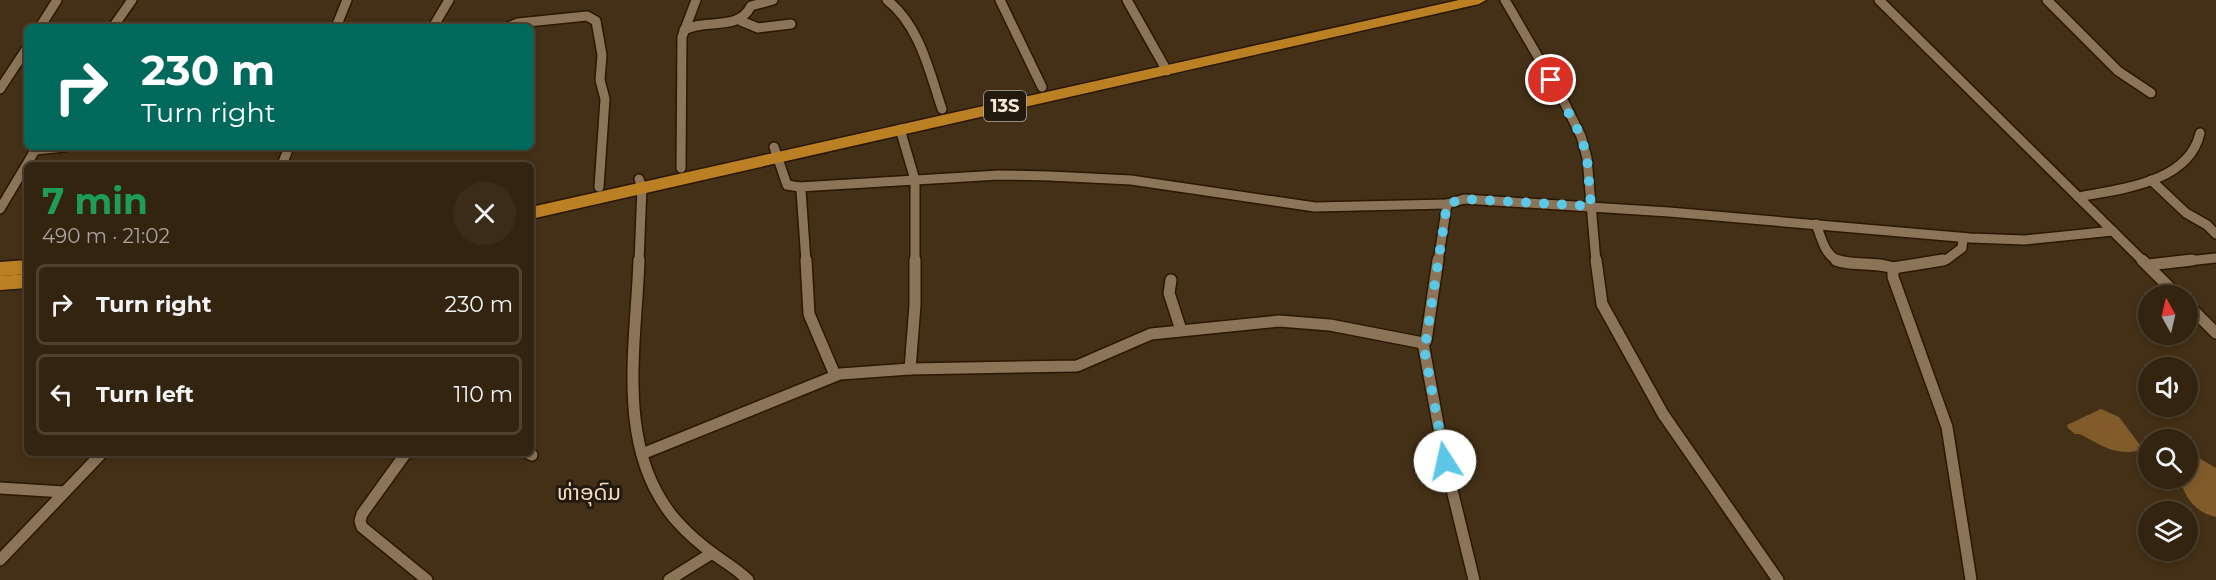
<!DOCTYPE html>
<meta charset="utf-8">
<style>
:root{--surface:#332410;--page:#3b2c19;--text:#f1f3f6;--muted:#a9a49f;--line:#4e4130}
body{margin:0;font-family:Montserrat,"Noto Sans Lao",sans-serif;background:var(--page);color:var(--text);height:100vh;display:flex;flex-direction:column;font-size:22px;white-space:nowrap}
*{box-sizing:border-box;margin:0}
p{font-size:20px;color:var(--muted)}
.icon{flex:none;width:33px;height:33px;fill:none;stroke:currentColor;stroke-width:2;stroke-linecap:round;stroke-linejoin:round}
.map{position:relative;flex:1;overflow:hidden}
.panel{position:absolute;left:24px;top:162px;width:510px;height:294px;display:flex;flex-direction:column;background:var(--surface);border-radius:9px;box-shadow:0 3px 9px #0003,0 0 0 2px var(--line)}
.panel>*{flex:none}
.top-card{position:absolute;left:24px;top:24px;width:510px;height:126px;border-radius:9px;box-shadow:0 3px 9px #0003,0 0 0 2px var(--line);background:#00695c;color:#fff;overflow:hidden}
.needle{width:39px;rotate:352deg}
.buttons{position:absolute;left:2138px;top:285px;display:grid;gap:12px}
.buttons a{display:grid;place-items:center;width:60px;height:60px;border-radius:50%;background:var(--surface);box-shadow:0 3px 9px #0003,0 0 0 2px var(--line);font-size:30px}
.pin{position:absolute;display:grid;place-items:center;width:51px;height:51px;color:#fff;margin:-26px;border:3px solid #fff;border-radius:50%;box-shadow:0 2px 6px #0007}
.me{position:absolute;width:66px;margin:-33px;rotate:350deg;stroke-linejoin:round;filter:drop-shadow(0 0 4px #0008)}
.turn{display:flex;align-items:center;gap:21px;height:126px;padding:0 18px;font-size:27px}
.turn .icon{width:78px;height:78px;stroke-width:2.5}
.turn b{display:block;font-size:42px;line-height:51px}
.round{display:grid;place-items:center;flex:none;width:63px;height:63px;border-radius:32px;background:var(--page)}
.headline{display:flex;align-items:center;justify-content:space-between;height:102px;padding:0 18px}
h1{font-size:36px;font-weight:700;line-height:45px;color:#1e9e55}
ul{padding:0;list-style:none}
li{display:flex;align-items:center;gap:18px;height:81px;margin:0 12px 9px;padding:0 6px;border:3px solid var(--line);border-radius:9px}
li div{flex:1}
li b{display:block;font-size:22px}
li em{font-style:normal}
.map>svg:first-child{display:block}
</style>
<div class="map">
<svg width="2216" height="580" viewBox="0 0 2216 580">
<rect width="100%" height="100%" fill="#443016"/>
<!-- water -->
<g fill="#815b29">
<path d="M2101,409L2119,417L2140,445L2137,451C2113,455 2101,445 2080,434H2075L2068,428L2067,425Z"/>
<path d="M2187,451L2216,468V517C2196,513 2185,498 2180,479L2187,478Z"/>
</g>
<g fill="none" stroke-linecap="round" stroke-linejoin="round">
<defs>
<g id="minor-far1">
<path d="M887,0C920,26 929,71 942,109"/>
<path d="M1000,0L1042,87"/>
<path d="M1127,0L1167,71"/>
<path d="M1505,0L1563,100L1581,136L1587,158L1596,262"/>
<path d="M1879,0L2144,262"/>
<path d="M2047,0L2118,71L2151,93"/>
<path d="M741,21L758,28L791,24"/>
<path d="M40,27L57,0"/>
<path d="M113,27L132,0"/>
<path d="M336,27L347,0"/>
<path d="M433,27L449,0"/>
<path d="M508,27L518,23L587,16L596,21L602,55L600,80L605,99L599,187"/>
<path d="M684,30C706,18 738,32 751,6L773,0"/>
<path d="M0,89L27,48"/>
<path d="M900,129L915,180V262"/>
<path d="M774,147L787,185L799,187L801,190L806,262"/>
<path d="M35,150L65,147"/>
<path d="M282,165L289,147"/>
<path d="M681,168L682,37L696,0"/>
<path d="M639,179L642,187L639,262"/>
<path d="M2151,180L2186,213L2207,225L2216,234"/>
<path d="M799,187L999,175L1050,176L1131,180L1315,207L1447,204"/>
<path d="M2078,197C2120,189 2189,183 2200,133"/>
<path d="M0,209L37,147"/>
<path d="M1816,224C1822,239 1824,255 1840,262"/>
<path d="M1438,262L1447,204L1464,199L1669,212L1970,238L2025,240L2113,231"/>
<path d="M1933,262L1946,260L1962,248L1963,238"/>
<path d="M2178,262L2216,258"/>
</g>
<g id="minor">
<path d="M639,260C636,346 615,447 674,518C686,532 701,545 715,555C726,563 738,570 748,580"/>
<path d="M806,260L809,314L835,375"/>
<path d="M1438,260L1426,341L1423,343L1445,461L1474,580"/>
<path d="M1596,260L1602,304L1663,414L1778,580"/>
<path d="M1836,260C1855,267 1875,261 1893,268V277L1947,427L1971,580"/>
<path d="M2142,260L2178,296"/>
<path d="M2148,265L2192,260"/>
<path d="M1893,268L1943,260"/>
<path d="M1171,280L1169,293L1181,330"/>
<path d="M2187,304L2216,333"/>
<path d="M910,369L915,305V260"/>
<path d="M406,453L362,514L360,521L362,527L427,580"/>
<path d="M528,453L532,455"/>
<path d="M642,454L840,374L910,369L1077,366L1151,334L1279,321L1330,325L1423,343"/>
<path d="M0,488L64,492"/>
<path d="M0,560L102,453"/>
<path d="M669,580L712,553"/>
</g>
<g id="trunk">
<path d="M1459,0H1486L1479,4L531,219V207Z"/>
<path d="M27,260V274L0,276V262Z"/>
<path d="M27,274V288L0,290V276Z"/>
</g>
</defs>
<!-- minor-far1 casing -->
<use href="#minor-far1" stroke="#2a1700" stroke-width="12"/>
<!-- minor casing -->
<use href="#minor" stroke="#2a1700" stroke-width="14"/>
<!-- trunk casing -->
<use href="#trunk" stroke="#2a1700" stroke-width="3"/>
<!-- minor-far1 -->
<use href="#minor-far1" stroke="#8b7458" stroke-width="9"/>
<!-- minor -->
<use href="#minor" stroke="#8b7458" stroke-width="11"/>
<!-- trunk -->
<use href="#trunk" fill="#bb8024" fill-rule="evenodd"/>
</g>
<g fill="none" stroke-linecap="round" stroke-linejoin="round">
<!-- route -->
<path stroke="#5dc7e8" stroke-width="10" stroke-dasharray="0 18" d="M1445,461L1423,343L1426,341L1447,204L1464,199L1591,206L1587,158L1581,136L1551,80"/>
</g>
<g text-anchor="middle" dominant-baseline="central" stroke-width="6" stroke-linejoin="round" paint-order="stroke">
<!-- shield labels -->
<rect fill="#231a0f" stroke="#b6aa9c" stroke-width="1.5" x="984" y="91" width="42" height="30" rx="4.5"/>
<g font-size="18" font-weight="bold" fill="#f5e8d9">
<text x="1005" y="106">13S</text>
</g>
<!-- quarter labels -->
<g font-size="22" fill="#f5dcbd" stroke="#231a0f">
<text x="589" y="492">ທ່າອຸດົມ</text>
</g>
</g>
</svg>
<div class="buttons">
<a><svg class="needle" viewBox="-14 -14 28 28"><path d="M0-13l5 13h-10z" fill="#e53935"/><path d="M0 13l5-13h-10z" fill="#a9a49f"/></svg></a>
<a><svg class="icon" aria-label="sound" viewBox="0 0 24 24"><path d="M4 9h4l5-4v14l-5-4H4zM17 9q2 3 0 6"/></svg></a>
<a><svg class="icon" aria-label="search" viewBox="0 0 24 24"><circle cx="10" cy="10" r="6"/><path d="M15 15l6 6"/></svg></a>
<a><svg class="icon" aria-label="layers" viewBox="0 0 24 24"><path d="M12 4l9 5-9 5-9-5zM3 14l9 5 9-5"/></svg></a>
</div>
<div class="pin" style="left:1551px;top:80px;background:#d93025"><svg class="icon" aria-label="arrive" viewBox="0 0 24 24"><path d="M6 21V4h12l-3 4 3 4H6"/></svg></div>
<svg class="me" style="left:1445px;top:461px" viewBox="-20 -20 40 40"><circle r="19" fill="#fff"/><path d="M0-13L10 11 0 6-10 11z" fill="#5dc7e8"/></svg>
<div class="top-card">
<div class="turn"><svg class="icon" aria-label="right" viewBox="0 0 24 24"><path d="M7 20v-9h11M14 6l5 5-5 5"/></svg><div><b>230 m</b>Turn right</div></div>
</div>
<section class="panel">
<div class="headline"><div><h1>7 min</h1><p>490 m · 21:02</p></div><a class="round"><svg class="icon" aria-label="close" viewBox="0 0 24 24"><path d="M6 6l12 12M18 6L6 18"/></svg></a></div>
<ul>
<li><svg class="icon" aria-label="right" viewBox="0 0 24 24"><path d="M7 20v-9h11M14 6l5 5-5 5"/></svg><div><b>Turn right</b></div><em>230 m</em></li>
<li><svg class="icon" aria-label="left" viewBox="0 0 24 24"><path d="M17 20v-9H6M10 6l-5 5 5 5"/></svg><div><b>Turn left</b></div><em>110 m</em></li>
</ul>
</section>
</div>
